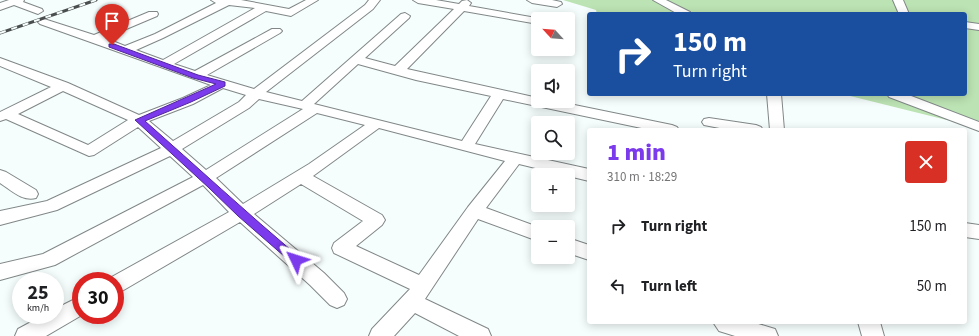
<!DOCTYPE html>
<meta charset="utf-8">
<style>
:root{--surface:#fff;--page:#f2f2f2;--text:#202124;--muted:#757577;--accent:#7c3aed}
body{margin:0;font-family:"Source Sans 3",sans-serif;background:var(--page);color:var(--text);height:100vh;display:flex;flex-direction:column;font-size:15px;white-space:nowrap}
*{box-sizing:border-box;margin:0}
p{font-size:13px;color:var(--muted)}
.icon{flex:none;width:22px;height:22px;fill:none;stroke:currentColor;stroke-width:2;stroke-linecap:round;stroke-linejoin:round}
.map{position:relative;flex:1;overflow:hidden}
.panel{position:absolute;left:587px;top:128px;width:380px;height:196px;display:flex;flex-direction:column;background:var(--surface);border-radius:4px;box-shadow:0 2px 10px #0003}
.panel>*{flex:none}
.top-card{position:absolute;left:587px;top:12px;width:380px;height:84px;border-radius:4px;box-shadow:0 2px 10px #0003;background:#1a4fa0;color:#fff;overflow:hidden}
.needle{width:26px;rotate:296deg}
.buttons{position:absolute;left:531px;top:12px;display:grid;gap:8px}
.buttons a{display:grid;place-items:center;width:44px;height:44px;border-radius:4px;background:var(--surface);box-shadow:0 2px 10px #0003;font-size:20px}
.speed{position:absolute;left:12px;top:272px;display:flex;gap:8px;font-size:20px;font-weight:700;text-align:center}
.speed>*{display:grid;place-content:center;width:52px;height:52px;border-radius:50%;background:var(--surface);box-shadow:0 2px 10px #0003;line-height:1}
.speed small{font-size:10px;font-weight:400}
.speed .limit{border:6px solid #d22;background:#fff;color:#111}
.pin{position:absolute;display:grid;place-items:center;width:34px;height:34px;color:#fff;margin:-41px -17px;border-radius:50% 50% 50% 0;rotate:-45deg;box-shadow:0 0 4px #0007}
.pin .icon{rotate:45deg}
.me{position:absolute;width:44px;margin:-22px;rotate:311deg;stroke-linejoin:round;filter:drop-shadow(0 0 3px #0008)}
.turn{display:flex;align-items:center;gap:14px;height:84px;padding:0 20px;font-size:18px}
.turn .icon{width:52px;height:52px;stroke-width:2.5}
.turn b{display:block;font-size:28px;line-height:34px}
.round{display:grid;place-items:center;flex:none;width:42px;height:42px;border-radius:4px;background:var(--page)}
.head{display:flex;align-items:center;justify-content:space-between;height:68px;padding:0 20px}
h1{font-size:24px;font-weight:800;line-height:30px;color:var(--accent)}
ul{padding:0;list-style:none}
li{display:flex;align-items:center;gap:12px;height:60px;padding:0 20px}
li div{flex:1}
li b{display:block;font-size:15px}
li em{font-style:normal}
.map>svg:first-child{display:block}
</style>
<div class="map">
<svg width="979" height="336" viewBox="0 0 979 336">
<rect width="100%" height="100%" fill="#f6fdfd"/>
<!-- green -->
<path fill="#bce3b3" d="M563,0H979V128L842,94H965V14H597L596,10Z"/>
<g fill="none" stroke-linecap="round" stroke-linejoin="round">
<defs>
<g id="street">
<path d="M9,0H24L23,2L42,9L43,11L38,14L14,5L0,10V3Z"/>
<path d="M211,0H241L289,9L306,0H318L291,16L266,11L174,64L195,71L272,29H280L282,31L280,33L207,75L254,89L365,5L369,0H380L373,9L266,92L302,101L401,14L405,13L410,16L409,18L365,58L395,66L454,9L418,3L413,0H436L459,4L462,1L467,0L471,3L469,6L542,19H538V24L464,11L407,69L538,98V101H555L672,125L677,127L679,130H651L503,99L475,144L589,169V181L519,164L486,208L538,227V241L478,219L425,299L488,329L491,336H459L415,313L394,336H369L372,329L410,289L334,253L332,248L334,243L363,221L301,184L254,214L324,273L344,293L347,299L344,305L337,308L330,305L310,285L240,222L122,291L115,293V281H107L108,279L229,212L203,185L55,265L0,280V264L43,254L193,177L170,156L57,210L0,225V211L47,201L161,148L138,127L94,155L89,156L6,119L0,121V112L51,87L0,66V58L68,83L139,115L183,98L211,85L40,24L38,22L44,19L94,35L149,12H157L158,14L157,16L105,38L125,46L155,34L216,3ZM229,5L255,8L163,60L136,50L163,38ZM358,64L416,80L491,96L462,141L314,104ZM223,88L246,95L239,102L173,141L149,121L193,104ZM63,91L128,120L88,145L18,114ZM259,99L303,109L206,170L182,149L249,108ZM317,113L365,125L309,164L243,204L216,178ZM379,128L505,161L468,207L419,275L356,246L382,225L385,220L382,215L313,176Z"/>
<path d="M527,0H552L561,2L562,4L557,7L532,3Z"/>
<path d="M653,0H666L690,12L691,14H678Z"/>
<path d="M893,0H903L909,14H899Z"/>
<path d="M965,22L979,24V30L965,28Z"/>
<path d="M767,94H781L784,130H770Z"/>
<path d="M887,94H906L979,122V131L889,97Z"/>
<path d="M709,118L756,125L761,127L763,130H730L704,125L702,122L704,119Z"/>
<path d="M0,170L6,172L36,190L38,194L36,198C23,202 11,190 0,183Z"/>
<path d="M965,223L979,225V239L965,237Z"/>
<path d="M568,238L589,245V260L568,253Z"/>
<path d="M81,296L82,315L46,336H15L18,329L44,315H55V309Z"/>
<path d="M713,322H752L775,329L778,336H735L719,331Z"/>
<path d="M858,322H880L884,336H862Z"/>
</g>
</defs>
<!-- street casing -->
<use href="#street" stroke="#818787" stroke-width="2"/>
<!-- street -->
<use href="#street" fill="#fff" fill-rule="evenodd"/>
<defs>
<path id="rail" d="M0,33L96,0"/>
</defs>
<!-- rail casing -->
<use href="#rail" stroke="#4a4e4e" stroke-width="3"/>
<!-- rail -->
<use href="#rail" stroke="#f6fdfd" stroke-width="2" stroke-dasharray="6" stroke-linecap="butt"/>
</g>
<!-- route -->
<path fill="#7c3aed" stroke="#51269a" d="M109,44H114L198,75L225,82V86L191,102L145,121C196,166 247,213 299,257L301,260L299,263L296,264L292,263L238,216L209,188L135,120L216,84L193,78L109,47Z"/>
</svg>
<div class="buttons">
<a><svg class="needle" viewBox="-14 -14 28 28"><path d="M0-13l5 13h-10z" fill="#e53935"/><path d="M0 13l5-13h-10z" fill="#757577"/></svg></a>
<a><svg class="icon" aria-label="sound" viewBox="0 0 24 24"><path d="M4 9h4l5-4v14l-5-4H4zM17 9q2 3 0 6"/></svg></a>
<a><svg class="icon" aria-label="search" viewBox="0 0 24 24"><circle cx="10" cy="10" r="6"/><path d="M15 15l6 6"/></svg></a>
<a>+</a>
<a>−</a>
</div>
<div class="speed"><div>25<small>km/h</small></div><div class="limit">30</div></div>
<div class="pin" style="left:112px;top:45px;background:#d93025"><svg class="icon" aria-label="arrive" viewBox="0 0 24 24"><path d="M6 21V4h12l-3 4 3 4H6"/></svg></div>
<svg class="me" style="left:296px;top:260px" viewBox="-20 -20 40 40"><path d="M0-17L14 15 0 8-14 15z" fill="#7c3aed" stroke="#fff" stroke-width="4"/></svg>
<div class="top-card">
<div class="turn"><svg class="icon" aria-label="right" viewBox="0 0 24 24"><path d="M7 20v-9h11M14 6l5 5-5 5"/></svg><div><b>150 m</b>Turn right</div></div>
</div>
<section class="panel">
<div class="head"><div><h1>1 min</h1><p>310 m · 18:29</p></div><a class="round" style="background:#d93025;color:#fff"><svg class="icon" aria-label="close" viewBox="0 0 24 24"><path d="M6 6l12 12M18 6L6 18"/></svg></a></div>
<ul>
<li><svg class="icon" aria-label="right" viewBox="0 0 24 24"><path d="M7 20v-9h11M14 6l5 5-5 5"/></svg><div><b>Turn right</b></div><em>150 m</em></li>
<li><svg class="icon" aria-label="left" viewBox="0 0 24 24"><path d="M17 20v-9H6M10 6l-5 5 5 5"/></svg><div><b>Turn left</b></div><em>50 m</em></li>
</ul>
</section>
</div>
